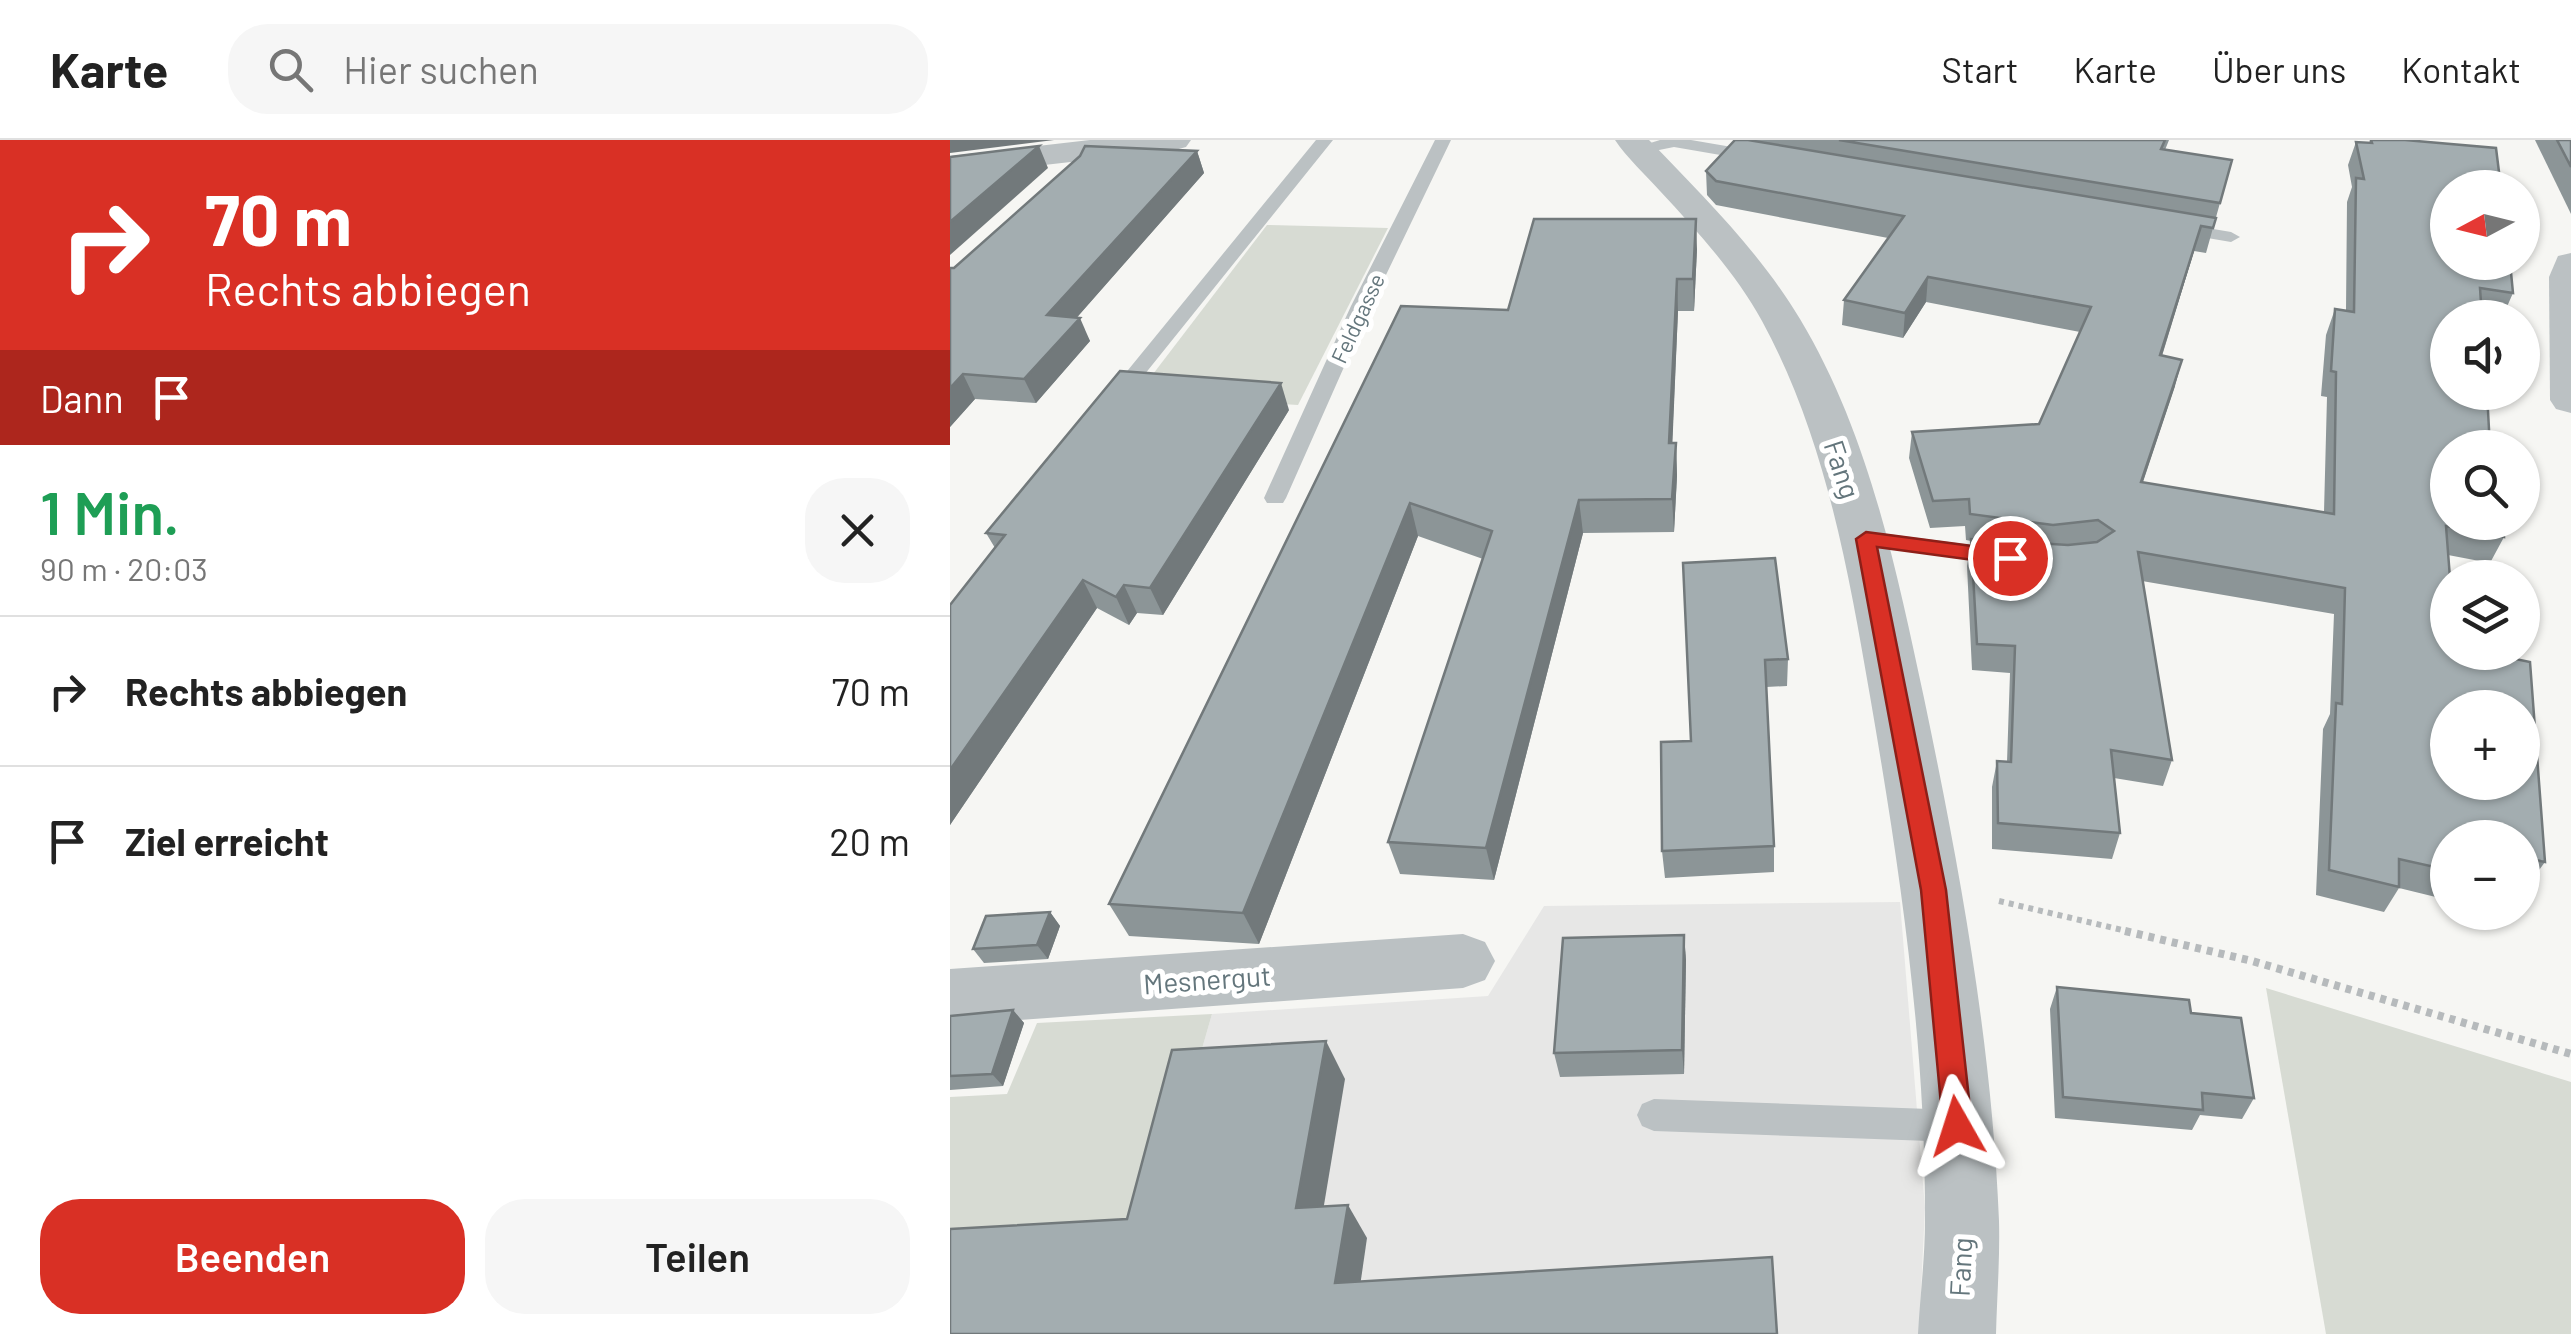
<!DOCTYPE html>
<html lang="de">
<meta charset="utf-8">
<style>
:root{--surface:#fff;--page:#f6f6f6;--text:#222;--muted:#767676;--line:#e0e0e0;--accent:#d93025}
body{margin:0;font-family:Barlow,sans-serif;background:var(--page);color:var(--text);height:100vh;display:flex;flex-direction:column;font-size:38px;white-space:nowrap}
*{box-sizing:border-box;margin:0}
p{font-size:32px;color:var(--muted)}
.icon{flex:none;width:55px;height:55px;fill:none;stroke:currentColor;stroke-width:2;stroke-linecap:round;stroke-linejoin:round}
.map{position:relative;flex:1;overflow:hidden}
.drawer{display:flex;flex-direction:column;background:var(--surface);width:950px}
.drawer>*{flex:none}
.guide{background:#d93025;color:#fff;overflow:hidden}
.needle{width:65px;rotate:263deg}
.fabs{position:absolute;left:1480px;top:30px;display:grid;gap:20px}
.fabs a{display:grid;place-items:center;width:110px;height:110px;border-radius:50%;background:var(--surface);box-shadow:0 2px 8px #0004;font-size:50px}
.pin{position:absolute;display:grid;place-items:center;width:85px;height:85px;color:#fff;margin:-42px;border:5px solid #fff;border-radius:50%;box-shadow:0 2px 10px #0007}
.me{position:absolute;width:110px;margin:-55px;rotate:354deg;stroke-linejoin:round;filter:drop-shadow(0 0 8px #0008)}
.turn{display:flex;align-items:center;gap:35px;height:210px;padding:0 40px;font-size:45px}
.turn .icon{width:130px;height:130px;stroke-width:2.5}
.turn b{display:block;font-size:70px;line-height:85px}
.then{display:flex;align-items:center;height:95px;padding:0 40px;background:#0003;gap:20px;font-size:38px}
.round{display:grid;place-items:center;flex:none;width:105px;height:105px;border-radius:40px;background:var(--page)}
.overview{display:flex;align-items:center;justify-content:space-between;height:170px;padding:0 40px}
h1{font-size:60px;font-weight:600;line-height:75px;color:#1e9e55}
.cta{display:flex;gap:20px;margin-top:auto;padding:20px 40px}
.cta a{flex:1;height:115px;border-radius:40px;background:var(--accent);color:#fff;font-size:40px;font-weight:600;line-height:115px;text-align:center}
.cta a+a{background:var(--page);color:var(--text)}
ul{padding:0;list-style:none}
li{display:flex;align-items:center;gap:30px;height:150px;padding:0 40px;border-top:2px solid var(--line)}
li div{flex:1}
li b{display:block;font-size:38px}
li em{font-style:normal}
header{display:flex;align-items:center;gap:60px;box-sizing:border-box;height:140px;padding:0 50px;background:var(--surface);border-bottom:2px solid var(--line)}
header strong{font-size:48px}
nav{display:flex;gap:55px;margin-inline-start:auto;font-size:35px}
.search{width:700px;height:90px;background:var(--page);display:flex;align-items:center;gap:25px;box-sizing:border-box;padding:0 35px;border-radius:40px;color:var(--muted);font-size:38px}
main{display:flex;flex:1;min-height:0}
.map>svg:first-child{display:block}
</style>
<header>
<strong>Karte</strong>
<div class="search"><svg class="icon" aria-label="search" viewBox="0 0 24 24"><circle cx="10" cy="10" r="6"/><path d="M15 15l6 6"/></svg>Hier suchen</div>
<nav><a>Start</a><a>Karte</a><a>Über uns</a><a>Kontakt</a></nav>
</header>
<main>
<section class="drawer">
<div class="guide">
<div class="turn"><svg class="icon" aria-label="right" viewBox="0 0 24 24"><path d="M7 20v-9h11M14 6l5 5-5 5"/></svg><div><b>70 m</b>Rechts abbiegen</div></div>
<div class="then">Dann<svg class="icon" aria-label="arrive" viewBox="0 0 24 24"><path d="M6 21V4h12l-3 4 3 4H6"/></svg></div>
</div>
<div class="overview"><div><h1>1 Min.</h1><p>90 m · 20:03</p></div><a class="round"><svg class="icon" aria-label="close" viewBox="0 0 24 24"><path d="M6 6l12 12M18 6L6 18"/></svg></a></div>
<ul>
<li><svg class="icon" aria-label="right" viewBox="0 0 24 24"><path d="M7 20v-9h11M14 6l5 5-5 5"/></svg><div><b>Rechts abbiegen</b></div><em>70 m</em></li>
<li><svg class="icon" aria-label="arrive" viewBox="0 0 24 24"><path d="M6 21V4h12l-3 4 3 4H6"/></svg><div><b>Ziel erreicht</b></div><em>20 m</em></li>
</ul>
<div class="cta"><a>Beenden</a><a>Teilen</a></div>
</section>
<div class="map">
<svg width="1621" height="1194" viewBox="0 0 1621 1194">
<rect width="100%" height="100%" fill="#f6f6f3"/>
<!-- built -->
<path fill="#e7e7e6" d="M950,762L975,1068L969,1194H0L198,1096L262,874L538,856L594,766Z"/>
<!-- green -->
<g fill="#d7dbd3">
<path d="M317,85L438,88L348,265L187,255Z"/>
<path d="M1316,848L1621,942V1194H1376Z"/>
<path d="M262,874L198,1097L0,1116V957L57,954L87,883Z"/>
</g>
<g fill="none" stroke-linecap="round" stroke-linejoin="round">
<!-- path-far1 -->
<path stroke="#b6babc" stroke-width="6" stroke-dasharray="5 5" stroke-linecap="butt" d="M1049,761L1185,793"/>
<!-- path -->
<path stroke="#b6babc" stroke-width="8" stroke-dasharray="6 6" stroke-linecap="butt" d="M1175,791L1302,821L1621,914"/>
<!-- service -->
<g fill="#bbc1c3" fill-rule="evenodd">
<path d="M366,0H383L170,265H156L152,261L156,257Z"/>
<path d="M485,0H501L421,166L336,358L333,363H317L314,358L401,166Z"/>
<path d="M710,0H741L811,12L819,17L811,22L724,7L689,14L681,9Z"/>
<path d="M1228,83L1281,92L1290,97L1281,102L1222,92L1219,88Z"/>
<path d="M915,391L1053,409L1065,417L1053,425L907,404L903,399Z"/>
<path d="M704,959L1007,970L1019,974L1024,986L1019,998L1007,1002L704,991L692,986L687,975L692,964Z"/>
</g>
<!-- minor -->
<g fill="#bbc1c3" fill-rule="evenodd">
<path d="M140,0H241L236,7L225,10L0,36V16Z"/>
<path d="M665,0H699C753,56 809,111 850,179C919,294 946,428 974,558C1010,730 1042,904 1049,1081C1050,1118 1047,1156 1046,1194H968C970,1156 975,1119 975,1081C976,904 950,730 920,556C898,428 875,297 812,181C785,132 747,91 710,51C695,34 677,18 665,0Z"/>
<path d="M1621,113V273L1606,269L1600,260L1599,137L1608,116Z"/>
<path d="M513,794L535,802L545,821L535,840L513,848L0,885V829Z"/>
</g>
</g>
<!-- wall -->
<g fill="#8c9597">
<path d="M785,0H1219L1215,10L1282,20L1256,113L1244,111L1212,216L1225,246L1193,342L1374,372L1377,257L1371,256L1376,195L1385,169L1396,171L1397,62L1402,47L1398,25L1406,2L1419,3L1420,0H1455L1563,153L1552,178L1532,176L1540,308L1554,397L1540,423L1498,415V512L1595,722L1576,748L1572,747V698H1498V760L1449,748L1434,772L1366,755L1373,589L1380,574L1384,474L1192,441L1222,620L1213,646L1164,638L1170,693L1162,719L1042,709V647L1047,621L1057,622L1060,533L1022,530L1017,426L1021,401L1016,400L1015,386L980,388L959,318L962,292L1089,284L1130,192L976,162L953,198L892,185L894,160L938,98L766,65L757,55L756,31Z"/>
<path d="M1585,0H1621V74Z"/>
<path d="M247,11L254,33L127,177L140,201L86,263L25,259L0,287L4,128Z"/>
<path d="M747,109L744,171H728L722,303H726L727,336L724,392L633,393L544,740L450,734L438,702L533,419L468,396L309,804L179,796L159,764L558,170Z"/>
<path d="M339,270L213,475L187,473L179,485L147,468L0,685V465L45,408L36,393Z"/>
<path d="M733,423L838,519L837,546L816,547L824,706V732L715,738L712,711L741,601Z"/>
<path d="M100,772L110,786L98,819L34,823L23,809Z"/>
<path d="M734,795L736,820L734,934L610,937L604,913Z"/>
<path d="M1107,847L1241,873L1304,958L1292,979L1250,975L1242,990L1105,978L1100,869Z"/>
<path d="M63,870L74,883L53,946L0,950V876Z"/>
</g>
<!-- shaded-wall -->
<g fill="#72797b">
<path d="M0,0H104L0,13Z"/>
<path d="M89,6L98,28L0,115V82Z"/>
<path d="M247,11L254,33L108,199L97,175Z"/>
<path d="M746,79L747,109L744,171L743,139Z"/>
<path d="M1251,86L1244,111L1204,241L1210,215Z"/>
<path d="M978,137L976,162L953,198L955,173Z"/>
<path d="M727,139L728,171L721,336L719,303Z"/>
<path d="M130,178L140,201L86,263L74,239Z"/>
<path d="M1232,220L1225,246L1184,368L1191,342Z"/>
<path d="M13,234L25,259L0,287V248Z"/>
<path d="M331,243L339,270L213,475L200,448Z"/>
<path d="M726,303L727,336L724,392L722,359Z"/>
<path d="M629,360L633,393L544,740L536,708Z"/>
<path d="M460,363L468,396L309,804L293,773Z"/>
<path d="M133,440L147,468L0,685V630Z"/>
<path d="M174,445L187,473L179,485L166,457Z"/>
<path d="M100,772L110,786L98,819L87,805Z"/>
<path d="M734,795L736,820L734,934L732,910Z"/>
<path d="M63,870L74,883L53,946L42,934Z"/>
<path d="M376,901L395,939L368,1101L346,1068Z"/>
<path d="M398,1065L417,1098L406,1174L385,1143Z"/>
</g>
<!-- building -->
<g fill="#a3adb0" stroke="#72797b" stroke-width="2.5" fill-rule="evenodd">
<path d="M785,0H798L1266,78L1263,88L1251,86L1210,215L1232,220L1191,342L1384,374L1386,232L1381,231L1385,169L1404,172L1406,38L1414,39L1406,2L1422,3L1421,0H1455L1546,8L1551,48H1498V122H1560L1563,153L1530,148L1532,178H1498V252H1537L1540,308H1498V382H1553L1554,397L1496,386L1500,438H1498V512H1532L1580,522L1595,722L1572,717V698H1498V730L1449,719V747L1379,730L1386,563L1392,564L1395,448L1188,412L1222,620L1161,610L1170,693L1048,683L1047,621L1061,622L1065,506L1027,504L1021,399L1118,405L1147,402L1164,391L1148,380L1103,385L1020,374L1019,359L983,361L962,292L1089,284L1141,167L978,137L955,173L894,160L954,76L766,41L756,31ZM1498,568H1572V642H1498Z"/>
<path d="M889,0H1215L1211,9L1282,20L1270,63Z"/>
<path d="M1607,0H1621V27Z"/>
<path d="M89,6L0,82V17Z"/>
<path d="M135,6L247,11L97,175L130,178L74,239L13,234L0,248V128H4L130,16Z"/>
<path d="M584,79H746L743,139H727L719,303H726L722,359L629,360L536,708L438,702L542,391L460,363L293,773L159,764L451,166L558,170Z"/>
<path d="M170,231L331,243L200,448L174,445L166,457L133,440L0,630V465L55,395L36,393Z"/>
<path d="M825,418L838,519L815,520L824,706L712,711L711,602L741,601L733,423Z"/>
<path d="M100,772L87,805L23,809L36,776Z"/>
<path d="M734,795L732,910L604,913L613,798Z"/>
<path d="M1107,847L1239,860L1241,873L1291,878L1304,958L1252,953L1253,970L1113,957Z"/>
<path d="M63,870L42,934L0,936V876Z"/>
<path d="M376,901L346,1068L398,1065L385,1143L822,1117L827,1194H0V1089L177,1079L222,910Z"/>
</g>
<!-- route -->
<path fill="#d93025" stroke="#8d1f18" stroke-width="2.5" d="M916,392L1060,411L1070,418L1060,425L927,407L996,750L1022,986L1017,996L1007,1000L997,996L993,986L971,750L906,399Z"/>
<g text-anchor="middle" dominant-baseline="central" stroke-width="10" stroke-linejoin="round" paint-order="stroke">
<!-- far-street labels -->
<g font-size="22" fill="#64767c" stroke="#fff">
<text transform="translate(407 178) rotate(-65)">Feldgasse</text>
</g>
<!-- street labels -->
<g font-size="28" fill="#64767c" stroke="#fff">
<text transform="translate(893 329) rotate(72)">Fang</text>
<text transform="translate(257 839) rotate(-4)">Mesnergut</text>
<text transform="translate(1010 1127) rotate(-87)">Fang</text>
</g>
</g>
</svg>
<div class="fabs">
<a><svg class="needle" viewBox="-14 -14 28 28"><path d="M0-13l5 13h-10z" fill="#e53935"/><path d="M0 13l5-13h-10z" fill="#767676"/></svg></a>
<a><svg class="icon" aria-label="sound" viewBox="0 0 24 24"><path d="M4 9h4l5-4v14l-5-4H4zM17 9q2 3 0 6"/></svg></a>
<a><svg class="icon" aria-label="search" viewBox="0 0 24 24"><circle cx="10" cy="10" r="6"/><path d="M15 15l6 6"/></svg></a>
<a><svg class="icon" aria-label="layers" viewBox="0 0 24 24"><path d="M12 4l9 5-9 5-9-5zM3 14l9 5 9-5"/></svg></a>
<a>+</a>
<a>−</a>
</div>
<div class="pin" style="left:1060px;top:418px;background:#d93025"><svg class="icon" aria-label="arrive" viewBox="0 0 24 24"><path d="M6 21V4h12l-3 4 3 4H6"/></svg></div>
<svg class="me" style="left:1007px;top:986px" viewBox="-20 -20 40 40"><path d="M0-17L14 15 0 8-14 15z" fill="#d93025" stroke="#fff" stroke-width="4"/></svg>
</div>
</main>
